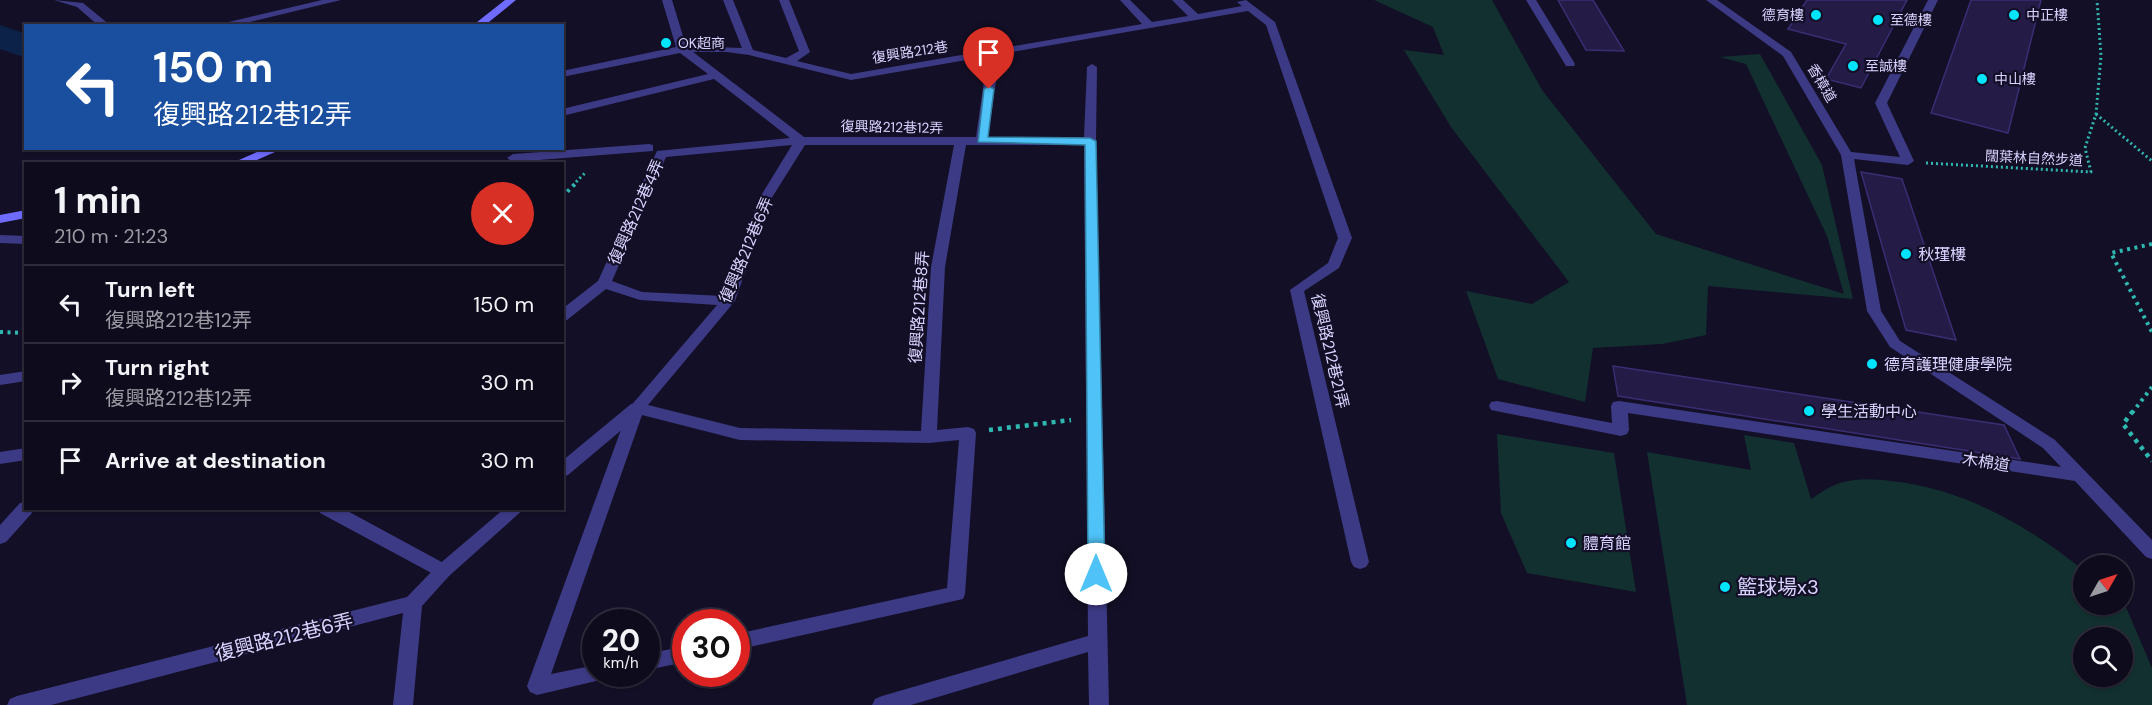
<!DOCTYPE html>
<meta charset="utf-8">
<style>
:root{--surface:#0e0b1c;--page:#1c1929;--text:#f1f3f6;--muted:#9b9ba3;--line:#2e2b3b}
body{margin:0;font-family:"DM Sans","Noto Sans TC",sans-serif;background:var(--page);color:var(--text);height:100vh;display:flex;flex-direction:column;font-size:22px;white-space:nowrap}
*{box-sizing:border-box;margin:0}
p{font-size:20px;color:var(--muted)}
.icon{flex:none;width:33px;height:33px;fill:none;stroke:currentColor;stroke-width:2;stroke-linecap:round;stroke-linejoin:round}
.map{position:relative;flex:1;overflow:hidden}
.panel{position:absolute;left:24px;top:162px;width:540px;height:348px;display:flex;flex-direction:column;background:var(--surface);border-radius:0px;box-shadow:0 2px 4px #0004,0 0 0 2px var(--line)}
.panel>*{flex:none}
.guide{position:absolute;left:24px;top:24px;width:540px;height:126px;border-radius:0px;box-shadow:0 2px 4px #0004,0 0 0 2px var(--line);background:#1a4fa0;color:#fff;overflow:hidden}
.needle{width:39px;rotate:51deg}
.controls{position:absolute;left:2073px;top:555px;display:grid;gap:12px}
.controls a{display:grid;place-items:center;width:60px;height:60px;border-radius:50%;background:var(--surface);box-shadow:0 2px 4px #0004,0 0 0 2px var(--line);font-size:30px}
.speed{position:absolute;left:582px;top:609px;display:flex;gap:12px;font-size:30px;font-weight:700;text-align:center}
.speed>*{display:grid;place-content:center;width:78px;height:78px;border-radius:50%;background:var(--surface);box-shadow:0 2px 4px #0004,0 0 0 2px var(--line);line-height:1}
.speed small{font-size:15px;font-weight:400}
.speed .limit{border:9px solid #d22;background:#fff;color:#111}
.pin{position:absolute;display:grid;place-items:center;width:51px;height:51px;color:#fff;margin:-62px -26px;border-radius:50% 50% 50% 0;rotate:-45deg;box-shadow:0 0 6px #0007}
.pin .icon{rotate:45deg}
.me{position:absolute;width:66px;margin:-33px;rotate:0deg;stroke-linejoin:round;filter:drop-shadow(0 0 4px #0008)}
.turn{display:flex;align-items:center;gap:21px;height:126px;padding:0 30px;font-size:27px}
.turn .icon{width:78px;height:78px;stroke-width:2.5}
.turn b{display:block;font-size:42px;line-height:51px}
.round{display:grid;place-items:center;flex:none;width:63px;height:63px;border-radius:32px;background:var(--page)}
.head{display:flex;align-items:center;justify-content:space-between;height:102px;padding:0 30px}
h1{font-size:36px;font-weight:700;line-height:45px}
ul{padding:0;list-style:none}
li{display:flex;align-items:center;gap:18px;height:78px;padding:0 30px;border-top:2px solid var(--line)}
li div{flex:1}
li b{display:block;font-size:22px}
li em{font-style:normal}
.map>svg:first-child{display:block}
</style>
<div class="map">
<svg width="2152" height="705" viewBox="0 0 2152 705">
<rect width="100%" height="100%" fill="#130f26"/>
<!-- green -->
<g fill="#12302f" fill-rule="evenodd">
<path d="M1374,0H1492L1542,90L1656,234L1844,294L1827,236L1746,64L1720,57L1760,54L1822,165L1853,299L1708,286L1706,335L1662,344L1593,348L1585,402L1498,379L1466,291L1532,304L1569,282L1451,127L1404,50L1444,55L1433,27Z"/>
<path d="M1497,434L1614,453L1636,592L1527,573L1501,513Z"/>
<path d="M1744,435L1794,443L1811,499C1822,492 1831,485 1844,482C1858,478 1875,479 1890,481C1962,488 2027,525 2083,570L2084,604L2123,603L2125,605L2152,668V705H1687L1647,452L1751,470ZM2084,638H2122V676H2084Z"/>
</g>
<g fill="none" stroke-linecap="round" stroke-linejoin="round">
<!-- river -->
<path fill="#0c2248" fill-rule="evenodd" d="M0,25L26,34V58L0,49Z"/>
</g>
<!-- building -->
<g fill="#241b47" stroke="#3b2d73" stroke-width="1.5">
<path d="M1558,0H1593L1624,51L1586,50Z"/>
<path d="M1807,0H1907L1861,88L1826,79L1846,44L1788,29Z"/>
<path d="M1971,0H2041L2008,133L1931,113Z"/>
<path d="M1861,172L1902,179L1956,340L1906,330Z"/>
<path d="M1613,366L2004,425L2020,459L1618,396Z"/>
</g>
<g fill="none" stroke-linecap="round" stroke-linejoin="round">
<!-- path-far2 -->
<g stroke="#2fb8b0" stroke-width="3" stroke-dasharray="2 3" stroke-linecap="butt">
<path d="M2096,114L2152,161"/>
<path d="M1926,163L2091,172L2085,148L2096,114L2101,56L2097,0"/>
<path d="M576,182L586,172"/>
</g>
<!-- path-far1 -->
<g stroke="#2fb8b0" stroke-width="4" stroke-dasharray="3 4.5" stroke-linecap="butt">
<path d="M562,197L578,181"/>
<path d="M2152,244L2111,253L2152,332"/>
<path d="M0,332L26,333"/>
<path d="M2132,413L2152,387"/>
</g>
<!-- path -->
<g stroke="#2fb8b0" stroke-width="4.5" stroke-dasharray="4 5" stroke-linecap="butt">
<path d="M2133,411L2123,424L2152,461"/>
<path d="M989,430L1071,420"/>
</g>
<!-- lane -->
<g fill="#3d3a85" fill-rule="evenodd">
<path d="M1706,0H1717L1791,52L1851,152L1900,157L1875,103L1928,0H1938L1887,103L1914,161L1908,165L1854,159L1881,311L1900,341L2055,440L2152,540V559L2146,557L2075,481L1628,413L1629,430L1627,434L1621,436L1491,410L1489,406L1491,402L1497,401L1612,423L1611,406L1613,402L1619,401L2061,467L2043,448L1890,347L1867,311L1841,155L1783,56Z"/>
<path d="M637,403L643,404L645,408L643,412L568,475L562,477V461L631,404Z"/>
<path d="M26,448V460L0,464V452Z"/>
<path d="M505,508H525L449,576L422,606L413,705H393L403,613L51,705H7L10,699L17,696L407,597L437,566Z"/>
</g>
<!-- street -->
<g fill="#3d3a85" fill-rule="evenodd">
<path d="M54,0L83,3L111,26H99L77,7Z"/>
<path d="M322,0H341L233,26H212Z"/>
<path d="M662,0H672L686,46L742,48L723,0H733L753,50L786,58L799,51L779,0H789L810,52L797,61L851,74L1142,24L1120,0H1130L1152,22L1188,16L1172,0H1183L1198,14L1242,6L1237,2L1246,0L1275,22L1352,238L1339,268L1304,291L1369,562L1366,567L1360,569L1354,567L1351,562L1290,290L1328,263L1338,238L1266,25L1248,11L851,80L749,55L727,52H693L804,137H976L984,81L990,78L996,81L988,137H1084L1087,67L1092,64L1097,67L1096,141L1109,705H1089L1088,652L911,705H872L875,699L882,696L1088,636L1084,145H966L945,267L937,430L968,427L974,429L976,433L965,594L963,599L736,650V634L947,588L959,440L929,443L740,440L642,415L551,674L596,665V674H606L603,679L596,681L537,695L530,692L527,686L629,408L717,305L640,300L606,289L567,320L562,321V309L598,281L657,151L790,138L714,79L562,116V109L708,74L680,53L562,77V71L676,47ZM792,145L759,199L723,296L642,292L612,281L666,157ZM805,145H954L931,267L921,431L740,428L648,405L735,301L771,199Z"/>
<path d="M1526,0H1536L1575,64L1574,66H1566Z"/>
<path d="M649,144L653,145V151L513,162L507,158L513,154Z"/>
<path d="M0,235L26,236V244L0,243Z"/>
<path d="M26,371V381L0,385V375Z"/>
<path d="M26,502V508H34L32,513L6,542L0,544V525L20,503Z"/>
<path d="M318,508H342L449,566L452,571L449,576L443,578L437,576L320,513Z"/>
<path d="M686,646V662L646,670V654Z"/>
</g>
<!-- secondary -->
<g fill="#6f6bff" fill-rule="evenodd">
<path d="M505,0H516L484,26H472Z"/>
<path d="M266,148H284L248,164H230Z"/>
<path d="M26,210V218L0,223V215Z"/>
</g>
</g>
<!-- route -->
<path fill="#4fc3f7" stroke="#337fa1" stroke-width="1.5" d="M989,86L994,89L988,137L1090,138L1096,141L1105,574L1102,579L1096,581L1091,579L1088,574L1085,145L978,142L984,89Z"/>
<!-- markers -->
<g fill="#00e5ff" stroke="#130f26" stroke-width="2">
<circle cx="1816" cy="15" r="6"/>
<circle cx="2014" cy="15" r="6"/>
<circle cx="1878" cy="20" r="6"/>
<circle cx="666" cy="43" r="6"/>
<circle cx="1853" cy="66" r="6"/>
<circle cx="1982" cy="79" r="6"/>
<circle cx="1906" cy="254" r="6"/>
<circle cx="1872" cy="364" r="6"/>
<circle cx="1809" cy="411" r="6"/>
<circle cx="1571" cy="543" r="6"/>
<circle cx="1725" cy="587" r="6"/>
</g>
<g text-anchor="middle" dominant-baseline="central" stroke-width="4.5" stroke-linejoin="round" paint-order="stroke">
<!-- far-poi labels -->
<g font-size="14" fill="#d9d4ff" stroke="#130f26" text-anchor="start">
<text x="1804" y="15" text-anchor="end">德育樓</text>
<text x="2026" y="15">中正樓</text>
<text x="1890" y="20">至德樓</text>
<text x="678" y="43">OK超商</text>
<text x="1865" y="66">至誠樓</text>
<text x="1994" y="79">中山樓</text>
</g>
<!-- far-street labels -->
<g font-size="14" fill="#d9d4ff" stroke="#130f26">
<text transform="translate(910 52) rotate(-9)">復興路212巷</text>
<text transform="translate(1822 83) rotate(59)">香樟道</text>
<text transform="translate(892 127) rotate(1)">復興路212巷12弄</text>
<text transform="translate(2034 158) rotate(3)">闊葉林自然步道</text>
</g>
<!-- street labels -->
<g font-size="16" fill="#d9d4ff" stroke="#130f26">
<text transform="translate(636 212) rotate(-66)">復興路212巷4弄</text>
<text transform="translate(746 250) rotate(-67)">復興路212巷6弄</text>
<text transform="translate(919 307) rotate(-86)">復興路212巷8弄</text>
<text transform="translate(1330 351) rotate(77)">復興路212巷21弄</text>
<text transform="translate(1986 462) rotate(9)">木棉道</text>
</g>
<!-- poi labels -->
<g font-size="16" fill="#d9d4ff" stroke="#130f26" text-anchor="start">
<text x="1918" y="254">秋瑾樓</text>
<text x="1884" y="364">德育護理健康學院</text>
<text x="1821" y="411">學生活動中心</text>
<text x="1583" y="543">體育館</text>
</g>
<!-- near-poi labels -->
<g font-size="20" fill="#d9d4ff" stroke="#130f26" text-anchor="start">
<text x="1737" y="587">籃球場x3</text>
</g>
<!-- near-street labels -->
<g font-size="20" fill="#d9d4ff" stroke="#130f26">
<text transform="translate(284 637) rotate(-14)">復興路212巷6弄</text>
</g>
</g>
</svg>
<div class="controls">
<a><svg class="needle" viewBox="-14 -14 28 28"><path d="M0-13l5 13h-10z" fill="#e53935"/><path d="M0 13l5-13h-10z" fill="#9b9ba3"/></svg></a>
<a><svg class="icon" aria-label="search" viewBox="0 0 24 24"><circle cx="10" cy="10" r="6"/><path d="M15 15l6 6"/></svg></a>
</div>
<div class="speed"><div>20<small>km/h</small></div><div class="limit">30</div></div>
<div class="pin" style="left:989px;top:89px;background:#d93025"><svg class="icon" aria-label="arrive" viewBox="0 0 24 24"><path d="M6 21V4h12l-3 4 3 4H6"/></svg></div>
<svg class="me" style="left:1096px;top:574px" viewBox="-20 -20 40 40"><circle r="19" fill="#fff"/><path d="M0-13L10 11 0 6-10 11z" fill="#4fc3f7"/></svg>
<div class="guide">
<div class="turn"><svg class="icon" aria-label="left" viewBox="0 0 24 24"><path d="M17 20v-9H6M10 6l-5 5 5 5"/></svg><div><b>150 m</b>復興路212巷12弄</div></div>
</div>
<section class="panel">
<div class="head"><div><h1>1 min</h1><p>210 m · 21:23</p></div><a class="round" style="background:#d93025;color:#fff"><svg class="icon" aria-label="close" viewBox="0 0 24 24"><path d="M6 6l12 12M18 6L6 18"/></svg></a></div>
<ul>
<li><svg class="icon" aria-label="left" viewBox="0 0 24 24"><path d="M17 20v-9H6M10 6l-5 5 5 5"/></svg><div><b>Turn left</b><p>復興路212巷12弄</p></div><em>150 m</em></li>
<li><svg class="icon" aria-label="right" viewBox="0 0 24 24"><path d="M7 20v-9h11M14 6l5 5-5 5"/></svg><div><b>Turn right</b><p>復興路212巷12弄</p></div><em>30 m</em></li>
<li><svg class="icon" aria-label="arrive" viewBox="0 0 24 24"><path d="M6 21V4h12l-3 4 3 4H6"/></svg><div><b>Arrive at destination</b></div><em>30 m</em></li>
</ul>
</section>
</div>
